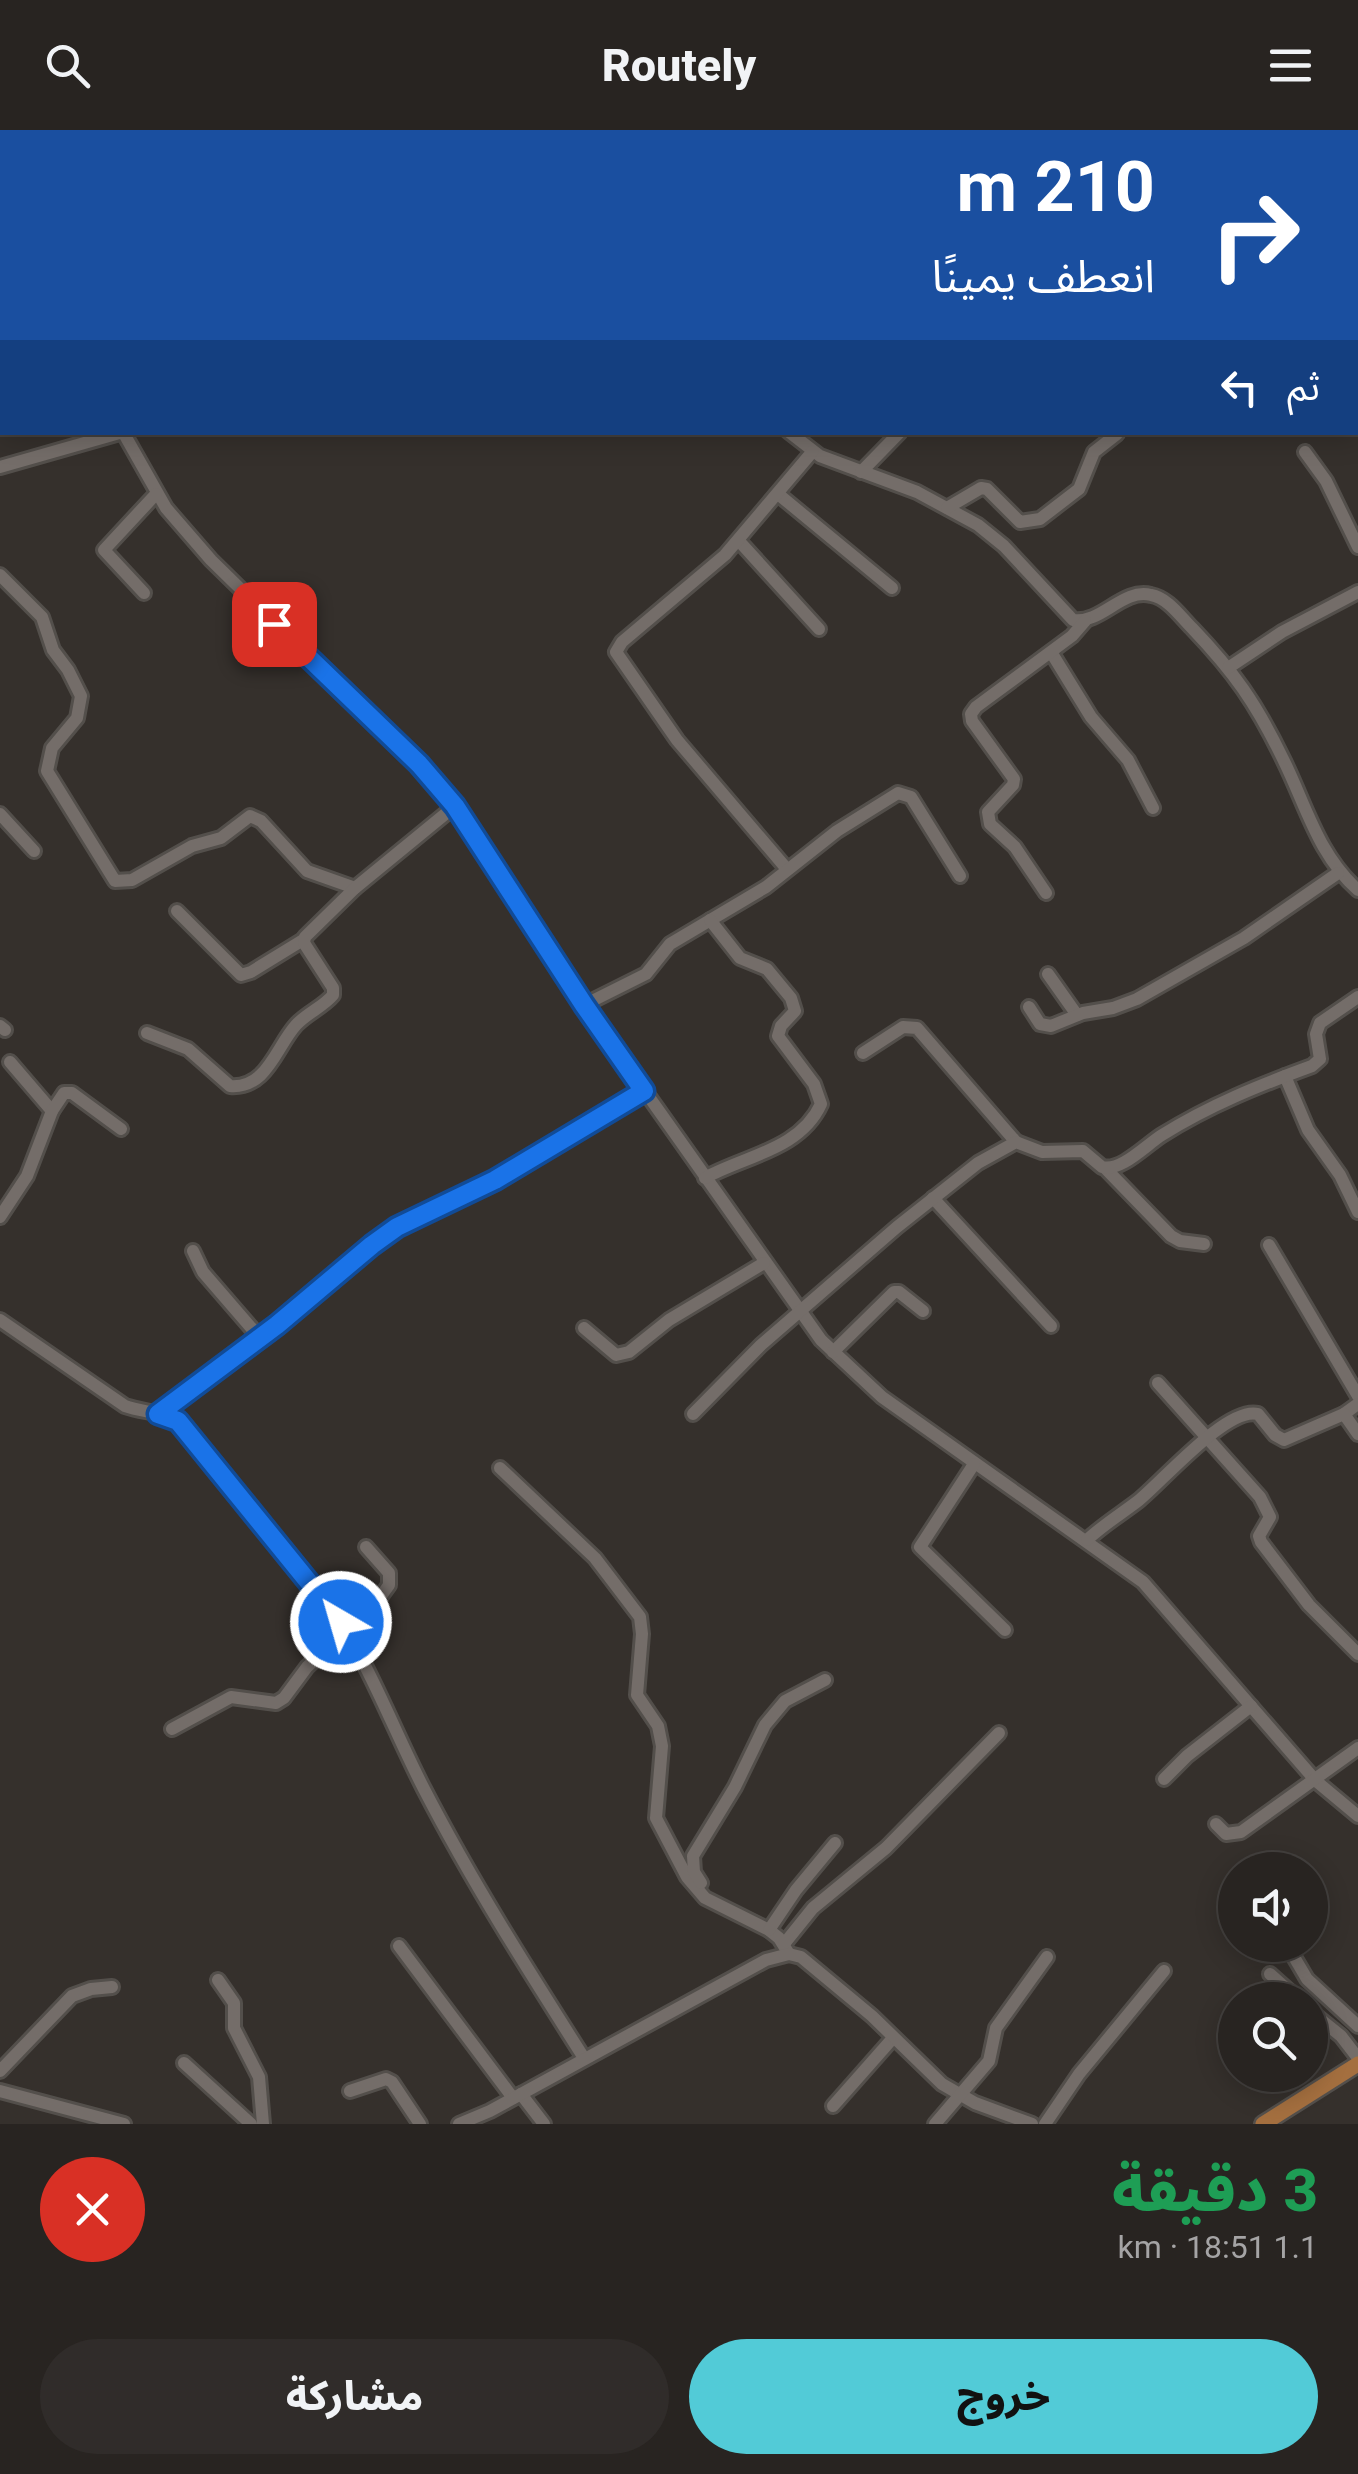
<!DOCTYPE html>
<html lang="ar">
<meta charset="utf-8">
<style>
:root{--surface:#282421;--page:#302c2a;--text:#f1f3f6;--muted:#a5a4a5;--line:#44413f;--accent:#52cbd7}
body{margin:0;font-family:Roboto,"Noto Sans Arabic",sans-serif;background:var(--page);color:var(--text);direction:rtl;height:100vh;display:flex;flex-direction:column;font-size:38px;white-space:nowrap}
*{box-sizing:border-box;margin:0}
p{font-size:32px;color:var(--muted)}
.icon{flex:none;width:55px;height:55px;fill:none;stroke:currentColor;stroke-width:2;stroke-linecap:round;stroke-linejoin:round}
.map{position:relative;height:1994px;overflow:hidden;direction:ltr}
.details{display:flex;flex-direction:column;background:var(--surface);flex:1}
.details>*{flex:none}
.top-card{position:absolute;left:0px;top:0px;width:1360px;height:305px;box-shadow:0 5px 25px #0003,0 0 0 2px var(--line);direction:rtl;background:#1a4fa0;color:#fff;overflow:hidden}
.buttons{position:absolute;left:1218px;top:1722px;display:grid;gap:20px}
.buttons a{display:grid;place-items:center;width:110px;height:110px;border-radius:50%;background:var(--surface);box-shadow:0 5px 25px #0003,0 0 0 2px var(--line);font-size:50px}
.pin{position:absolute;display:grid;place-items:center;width:85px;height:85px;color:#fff;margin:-42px;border-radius:20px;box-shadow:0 5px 15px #0006}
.me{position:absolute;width:110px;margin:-55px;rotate:322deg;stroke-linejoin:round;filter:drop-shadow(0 0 8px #0008)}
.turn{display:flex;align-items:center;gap:35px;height:210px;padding:0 40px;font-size:45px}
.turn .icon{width:130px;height:130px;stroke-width:2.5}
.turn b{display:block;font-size:70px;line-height:85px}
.then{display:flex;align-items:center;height:95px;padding:0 40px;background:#0003;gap:20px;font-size:38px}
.round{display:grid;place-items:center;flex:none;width:105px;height:105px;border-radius:52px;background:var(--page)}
.overview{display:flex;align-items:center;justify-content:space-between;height:170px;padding:0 40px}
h1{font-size:60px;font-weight:800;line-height:75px;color:#1e9e55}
.action{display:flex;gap:20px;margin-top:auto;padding:20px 40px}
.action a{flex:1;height:115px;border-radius:60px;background:var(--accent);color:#111;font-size:40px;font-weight:800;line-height:115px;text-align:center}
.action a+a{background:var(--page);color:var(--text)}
header{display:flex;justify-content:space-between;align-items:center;height:130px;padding:0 40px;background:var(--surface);font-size:45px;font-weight:800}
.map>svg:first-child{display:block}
</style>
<header><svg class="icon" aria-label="menu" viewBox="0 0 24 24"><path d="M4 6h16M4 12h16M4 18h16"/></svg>Routely<svg class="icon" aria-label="search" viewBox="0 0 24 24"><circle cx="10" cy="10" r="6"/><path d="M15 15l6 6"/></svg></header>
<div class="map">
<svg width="1358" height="1994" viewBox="0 0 1358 1994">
<rect width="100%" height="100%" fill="#35302c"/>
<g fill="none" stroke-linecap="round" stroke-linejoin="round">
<defs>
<g id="minor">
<path d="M488,0L490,2"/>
<path d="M670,0L673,2"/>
<path d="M825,0L826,2"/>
<path d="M1031,0L1032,2"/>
<path d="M1325,0L1326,2"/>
<path d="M352,2L354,0"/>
<path d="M391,2L393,0"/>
<path d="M981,2L987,0"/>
<path d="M1191,2L1195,0"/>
<path d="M0,153L2,156"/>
<path d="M0,176L2,175"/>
<path d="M123,302L166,378L211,430L419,634L455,676L584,875L821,1210L882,1267L1143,1452L1316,1651L1358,1686"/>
<path d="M789,302L820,326L917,362L978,395L1004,416L1073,490C1102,494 1122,458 1151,465C1168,468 1180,486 1192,498C1234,542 1256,573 1283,629C1306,675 1318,725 1358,760"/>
<path d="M1305,322L1326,351L1358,417"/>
<path d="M0,337L123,302"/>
<path d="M861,342L900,302"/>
<path d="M778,364L892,458"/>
<path d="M947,378L981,358L987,359L1020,392L1040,389L1079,359L1094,322L1117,304"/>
<path d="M739,411L819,499"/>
<path d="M0,445L42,487L53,520L68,540L81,566L77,588L52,618L47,641L115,751L132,750L192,716L221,708L250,686L261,691L307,741L355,758"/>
<path d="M144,463L104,420L156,364"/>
<path d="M1051,522L1091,587L1128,630L1153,678"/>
<path d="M1228,538L1282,502L1358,462"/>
<path d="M0,684L34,721"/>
<path d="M786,738L677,610L616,522L622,512L725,425L813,321"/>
<path d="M1046,763L1015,717L990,694L988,682L1013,655L1014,649L972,591L971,584L976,577L1072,506L1085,491"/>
<path d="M177,781L241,845L251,842L303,810"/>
<path d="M1048,844L1077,885"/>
<path d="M584,875L646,844L670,814L766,757L837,701L898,663L911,667L960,746"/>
<path d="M1029,877L1040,894L1051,896L1083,883L1113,878L1137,869L1244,808L1338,743"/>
<path d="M0,896L5,900"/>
<path d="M147,903L188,919L230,956C267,959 276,917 296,895C307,883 323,877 333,865V858L304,813L305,807L355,758L455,676"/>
<path d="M863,923L903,897L917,898L1016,1012"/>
<path d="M10,932L52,981"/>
<path d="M1285,946L1308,1000L1340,1045L1358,1082"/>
<path d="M1106,1039L1171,1106L1180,1111L1204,1114"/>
<path d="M705,1048C744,1026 800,1020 821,974L814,954L778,906L781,896L795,881L791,868L767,839L740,828L710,790"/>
<path d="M933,1068L1051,1196"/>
<path d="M0,1087L27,1046L52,981L64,963H72L121,999"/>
<path d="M1269,1115L1358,1266"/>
<path d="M193,1121L203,1142L260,1208"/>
<path d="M0,1190L125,1276C142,1282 163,1282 178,1291L330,1477C369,1532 393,1599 424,1659C472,1752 528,1840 584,1928"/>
<path d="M584,1198L616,1225L629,1222L669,1190L764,1133"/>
<path d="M833,1222L894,1162H899L923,1181"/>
<path d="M1158,1253L1260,1367L1270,1387L1259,1406L1261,1412L1309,1475L1358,1524"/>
<path d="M158,1284L277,1195L397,1097L495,1050L644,961"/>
<path d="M693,1284L761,1215L897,1097L978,1033L1016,1012L1042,1022L1083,1021L1102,1037C1121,1042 1146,1015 1162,1005C1210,975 1260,955 1312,936L1320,929L1316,904L1320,893L1358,867"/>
<path d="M1344,1284L1358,1274"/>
<path d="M974,1334L920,1417L1005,1500"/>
<path d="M500,1338L595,1428L640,1487L642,1504L637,1565L658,1596L662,1616L656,1688L687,1747L705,1768L769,1800L779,1808L789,1824"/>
<path d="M1087,1410C1103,1395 1121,1384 1138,1371C1162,1352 1227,1276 1258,1284L1275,1305L1284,1310L1344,1284L1358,1304"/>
<path d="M172,1599L231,1567L276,1573L284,1568L307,1537L376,1473L389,1455V1443L366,1417"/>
<path d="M1164,1649L1187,1626L1251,1576"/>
<path d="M1216,1694L1226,1704L1241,1702L1358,1618"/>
<path d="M701,1753L694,1742L693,1726L735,1657L765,1595L785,1571L825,1550"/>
<path d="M769,1800L796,1760L835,1713"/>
<path d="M784,1814L813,1778L886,1718L999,1603"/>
<path d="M1287,1815L1307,1849L1358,1896"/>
<path d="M399,1816L513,1968"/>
<path d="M1270,1844L1299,1870"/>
<path d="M218,1850L234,1873V1898L259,1947L263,1994"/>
<path d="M1310,1881L1341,1906L1358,1928"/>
<path d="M184,1933L251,1994"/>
<path d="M0,1941L72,1866L91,1859L112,1857"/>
<path d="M0,1961L124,1994"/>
<path d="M350,1961L386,1949L392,1952L420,1994"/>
<path d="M521,1964L544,1994"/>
<path d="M833,1976L893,1908"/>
<path d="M459,1994L490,1981L766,1830L789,1824L801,1827L872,1886L942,1954L975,1973L1032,1994"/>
<path d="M935,1994L989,1931L996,1898L1047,1827"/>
<path d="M1045,1994L1079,1944L1164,1841"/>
</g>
<path id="major" d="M1263,1994L1358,1934"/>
</defs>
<!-- minor casing -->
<use href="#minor" stroke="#534f4b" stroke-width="18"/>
<!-- major casing -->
<use href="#major" stroke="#534f4b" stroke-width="20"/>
<!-- minor -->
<use href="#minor" stroke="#746d69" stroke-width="12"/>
<!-- major -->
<use href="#major" stroke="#a46f3f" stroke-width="15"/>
</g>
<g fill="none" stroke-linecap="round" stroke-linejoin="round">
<defs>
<path id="route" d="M274,494L419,634L455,676L584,875L644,961L495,1050L397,1097L372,1115L277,1195L158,1284L178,1291L341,1492"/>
</defs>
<!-- route casing -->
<use href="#route" stroke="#114b97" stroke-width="25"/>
<!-- route -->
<use href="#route" stroke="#1a73e8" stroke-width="18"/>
</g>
</svg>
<div class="buttons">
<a><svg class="icon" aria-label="sound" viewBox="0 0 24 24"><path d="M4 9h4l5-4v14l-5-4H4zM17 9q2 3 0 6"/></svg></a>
<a><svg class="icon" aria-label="search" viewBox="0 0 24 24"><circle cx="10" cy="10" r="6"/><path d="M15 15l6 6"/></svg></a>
</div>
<div class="pin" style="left:274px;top:494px;background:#d93025"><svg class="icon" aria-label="arrive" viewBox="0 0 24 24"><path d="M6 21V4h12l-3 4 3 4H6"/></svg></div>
<svg class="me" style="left:341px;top:1492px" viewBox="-20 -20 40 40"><circle r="17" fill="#1a73e8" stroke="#fff" stroke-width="3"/><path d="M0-11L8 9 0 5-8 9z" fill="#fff"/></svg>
<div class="top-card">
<div class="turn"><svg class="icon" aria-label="right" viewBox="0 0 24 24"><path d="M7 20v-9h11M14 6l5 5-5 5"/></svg><div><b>210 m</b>انعطف يمينًا</div></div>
<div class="then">ثم<svg class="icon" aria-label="left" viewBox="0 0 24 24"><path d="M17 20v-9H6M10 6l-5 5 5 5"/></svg></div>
</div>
</div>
<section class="details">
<div class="overview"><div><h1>3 دقيقة</h1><p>1.1 km · 18:51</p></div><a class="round" style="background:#d93025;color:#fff"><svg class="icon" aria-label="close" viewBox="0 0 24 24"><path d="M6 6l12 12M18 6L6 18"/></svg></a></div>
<div class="action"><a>خروج</a><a>مشاركة</a></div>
</section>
